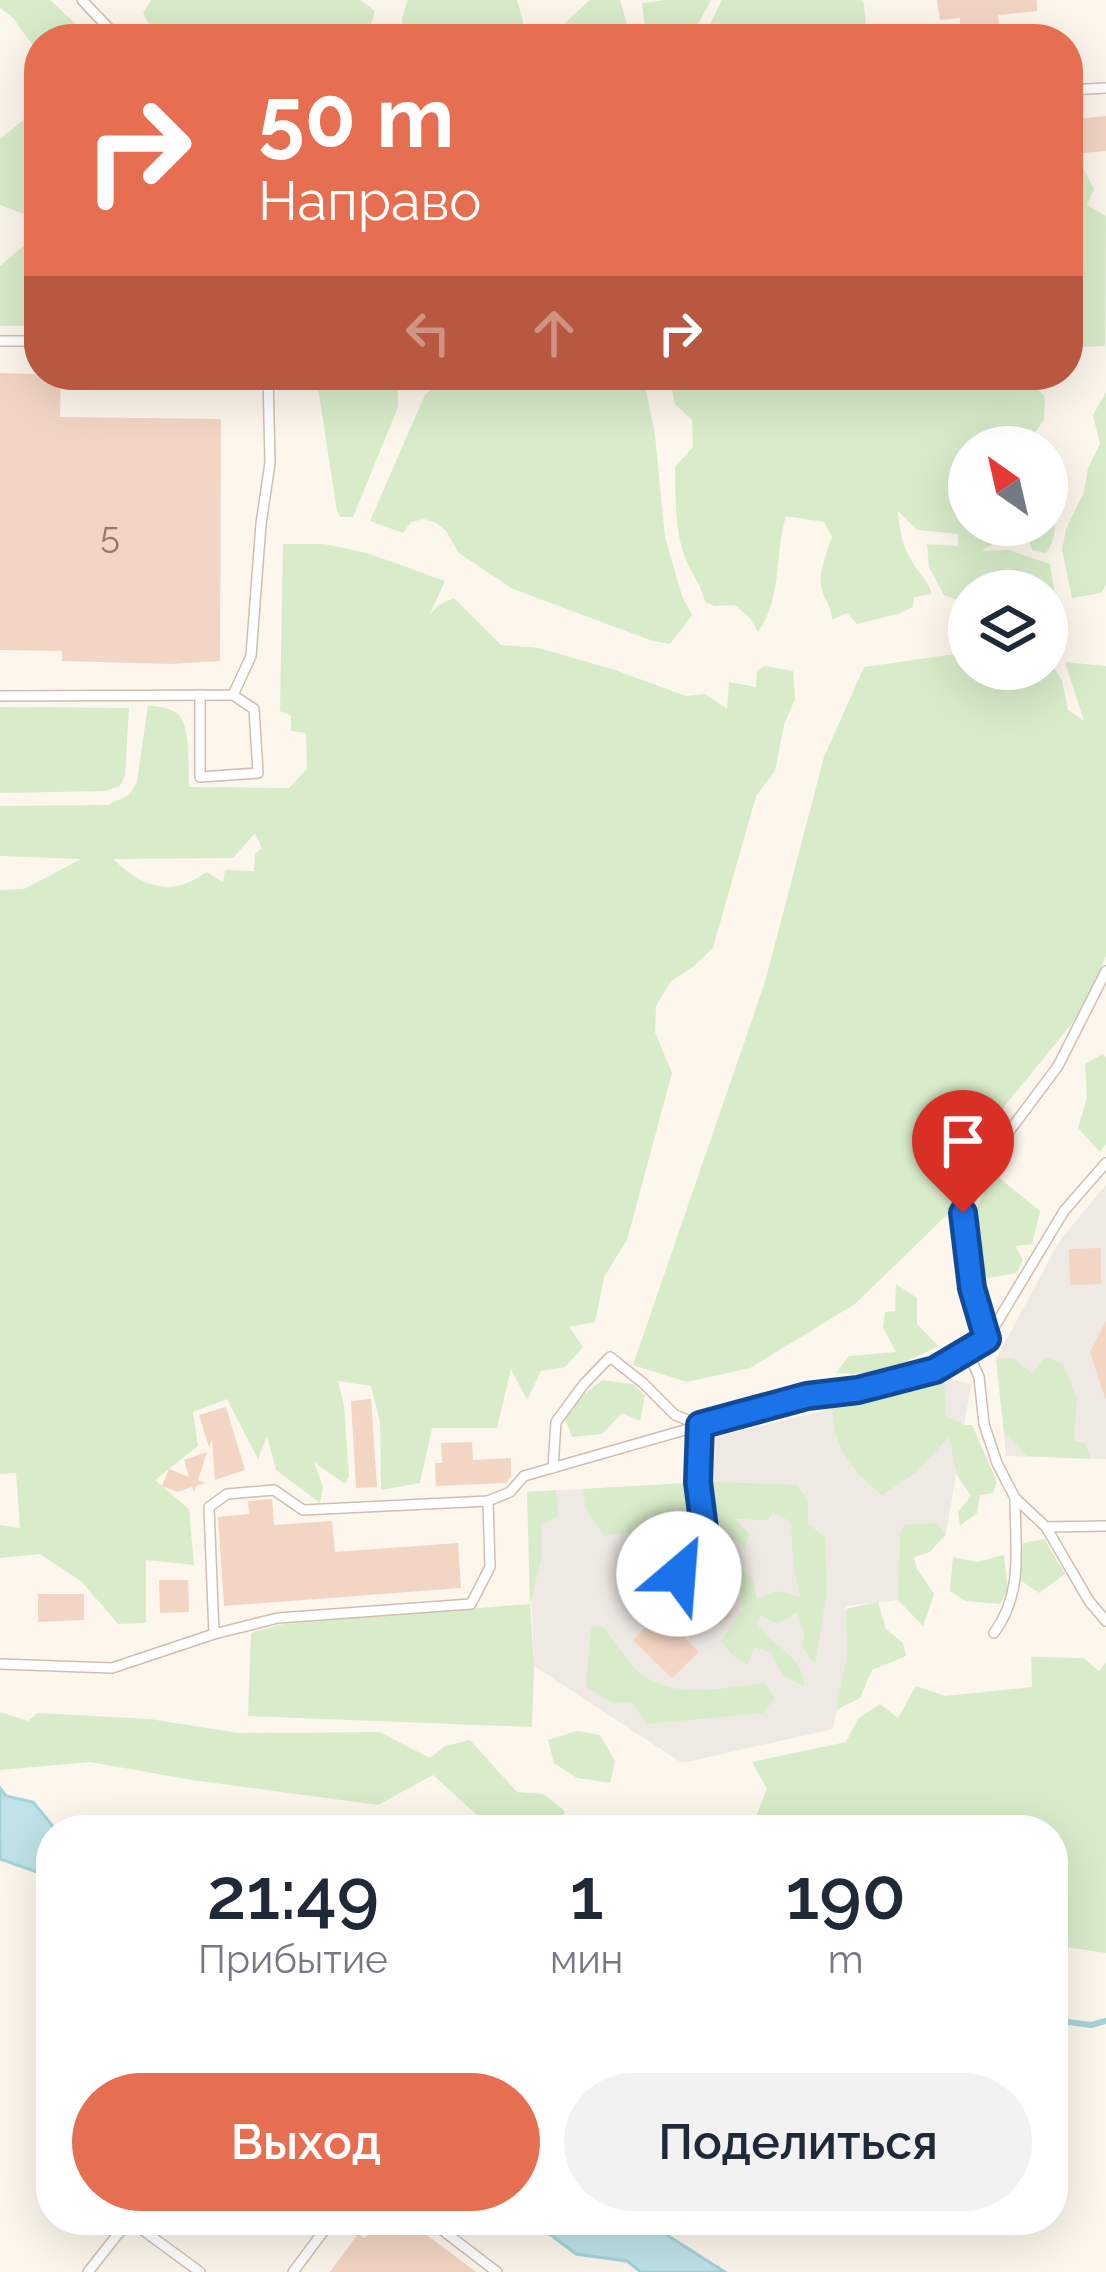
<!DOCTYPE html>
<html lang="ru">
<meta charset="utf-8">
<style>
:root{--surface:#fff;--page:#f2f2f3;--text:#1f2937;--muted:#747a83;--accent:#e76f51}
body{margin:0;font-family:Raleway,sans-serif;background:var(--page);color:var(--text);height:100vh;display:flex;flex-direction:column;font-size:45px;white-space:nowrap}
*{box-sizing:border-box;margin:0}
p{font-size:39px;color:var(--muted)}
.icon{flex:none;width:66px;height:66px;fill:none;stroke:currentColor;stroke-width:2;stroke-linecap:round;stroke-linejoin:round}
.map{position:relative;flex:1;overflow:hidden}
.sheet{position:absolute;left:36px;top:1815px;width:1032px;height:420px;display:flex;flex-direction:column;background:var(--surface);border-radius:48px;box-shadow:0 12px 48px #0002}
.sheet>*{flex:none}
.top-card{position:absolute;left:24px;top:24px;width:1059px;height:366px;border-radius:48px;box-shadow:0 12px 48px #0002;background:#e76f51;color:#fff;overflow:hidden}
.needle{width:78px;rotate:326deg}
.fabs{position:absolute;left:948px;top:426px;display:grid;gap:24px}
.fabs a{display:grid;place-items:center;width:120px;height:120px;border-radius:50%;background:var(--surface);box-shadow:0 12px 48px #0002;font-size:60px}
.pin{position:absolute;display:grid;place-items:center;width:102px;height:102px;color:#fff;margin:-123px -51px;border-radius:50% 50% 50% 0;rotate:-45deg;box-shadow:0 0 12px #0007}
.pin .icon{rotate:45deg}
.me{position:absolute;width:132px;margin:-66px;rotate:27deg;stroke-linejoin:round;filter:drop-shadow(0 0 9px #0008)}
.turn{display:flex;align-items:center;gap:42px;height:252px;padding:0 36px;font-size:54px}
.turn .icon{width:156px;height:156px;stroke-width:2.5}
.turn b{display:block;font-size:84px;line-height:102px}
.lanes{display:flex;align-items:center;height:114px;padding:0 36px;background:#0003;justify-content:center;gap:60px;direction:ltr}
.lanes .off{opacity:.35}
.eta{display:flex;justify-content:space-evenly;align-items:center;height:204px;text-align:center}
.eta b{font-size:72px;font-weight:600;line-height:84px}
.action{display:flex;gap:24px;margin-top:auto;padding:24px 36px}
.action a{flex:1;height:138px;border-radius:72px;background:var(--accent);color:#fff;font-size:48px;font-weight:600;line-height:138px;text-align:center}
.action a+a{background:var(--page);color:var(--text)}
.map>svg:first-child{display:block}
</style>
<div class="map">
<svg width="1106" height="2272" viewBox="0 0 1106 2272">
<rect width="100%" height="100%" fill="#fdf6ec"/>
<!-- industrial -->
<g fill="#efe9e4">
<path d="M1106,1185V1459L1006,1456L996,1359L1060,1240Z"/>
<path d="M952,1379L971,1384L946,1534L900,1533L898,1600L846,1606L847,1655L833,1729L682,1763L534,1666L527,1492L713,1482L716,1437Z"/>
</g>
<!-- green -->
<g fill="#d8ecc9" fill-rule="evenodd">
<path d="M0,0H50L92,39H39V54L13,18L0,8Z"/>
<path d="M151,0H360L375,11L371,25L360,39H156L143,13Z"/>
<path d="M408,0H517L523,21L522,39H403L402,18Z"/>
<path d="M590,0H620L631,39H555L566,22Z"/>
<path d="M665,0H711L690,39H646L642,3Z"/>
<path d="M722,0H861L864,4L867,39H709L710,24Z"/>
<path d="M39,107V217L38,219L0,205V139Z"/>
<path d="M1082,167L1094,189L1087,205L1106,216L1105,346L1080,347L1068,339V216L1075,194L1068,172Z"/>
<path d="M39,233V326H0V266Z"/>
<path d="M316,375H397L398,407L353,517H340L337,511Z"/>
<path d="M442,375H643L655,435L665,537L682,596L692,615L670,644L653,641L513,589L459,553L446,531L436,523L424,519L411,522L403,533L370,521L424,397Z"/>
<path d="M669,375H1046L1049,381L1037,388L1045,397L1044,419L1034,434L1010,431L1013,437L1033,447H969V525H1047V506C1058,522 1057,538 1046,553L1032,550L1025,529L1012,539L993,530L992,545L981,551L1009,550L1050,564L1055,595L1047,594V591H969V604L944,595L929,567L927,544L958,546V534L917,530L898,511C899,527 902,545 911,560C918,573 928,580 932,594L914,597L913,607L898,614L857,624L847,613L832,620C831,605 826,602 822,590C817,574 827,552 832,537L824,522L786,516C774,555 783,597 758,632L750,618L735,605L715,606L705,602C701,584 691,573 685,557C674,529 676,495 675,467L693,447L692,420L675,404Z"/>
<path d="M1106,392V585L1101,593L1072,598L1062,550L1066,529L1084,492L1088,468L1100,444L1093,415Z"/>
<path d="M283,544H324L367,553L445,581L430,614L439,605L454,598L501,645L539,648L615,670L686,696L705,694L727,709L729,682L756,687L757,671L764,666L793,671L795,699L784,725L775,771L756,796L713,948L694,966L671,981L656,1006L655,1032L672,1073L627,1240L604,1277L595,1322L569,1327L583,1347L565,1367L541,1371L527,1400L511,1369L497,1428H432L420,1483L381,1490L380,1422L371,1386L338,1381L344,1406L349,1476L345,1484L314,1462L323,1487L320,1503L276,1470L267,1436L258,1459L227,1399L193,1412L198,1446L155,1480L189,1509L194,1565L146,1560V1623L118,1624L81,1581L40,1554L0,1558V1525L20,1528L16,1473L0,1474V890L24,889L81,859L0,856V806L107,805L129,795L137,782L148,705C158,707 170,707 178,714C191,726 188,769 189,787L289,788L307,769L306,733L291,731V716L280,711ZM255,833L262,848L255,854L254,871L225,870L223,882L206,872C171,899 141,886 113,859L233,858Z"/>
<path d="M969,652V669H1047V657L1062,680L1068,710L1084,721L1065,662L1106,666V956L1083,1010L993,1120L973,1107L975,1171L956,1206L855,1304L750,1368L687,1382L633,1365L765,982L824,757L864,667Z"/>
<path d="M0,707L129,708L125,775L120,786L106,791L0,793Z"/>
<path d="M1103,1054L1106,1058V1144L1100,1152L1078,1128L1087,1098L1085,1064Z"/>
<path d="M993,1173L1040,1211L1032,1244L1015,1246L1023,1260L1017,1273L987,1278L971,1252L974,1216Z"/>
<path d="M896,1284L917,1298V1324L938,1346C900,1365 879,1377 836,1373L849,1356L896,1352L883,1327L885,1312L895,1311Z"/>
<path d="M1046,1357L1063,1364L1077,1398L1074,1441L1085,1443L1091,1459L1027,1456L1004,1431L996,1359L1013,1358L1032,1373Z"/>
<path d="M602,1380L633,1384L645,1396L640,1421L622,1413L602,1434L572,1437L565,1418L581,1397Z"/>
<path d="M944,1380L946,1416L965,1425H972L997,1482L993,1493L980,1495L977,1513L960,1526L958,1512L971,1496L957,1475L949,1437L915,1473L882,1495C851,1470 834,1449 832,1408Z"/>
<path d="M714,1482L796,1485L808,1499V1524L825,1537L827,1591L815,1665L803,1648L804,1633L797,1612L778,1624L760,1615L757,1622C770,1648 804,1653 804,1686L783,1676L771,1653L754,1647L747,1665L731,1654L721,1641L743,1610L739,1583L719,1571L716,1560L730,1561L753,1578L757,1599L777,1591L800,1597L793,1562L791,1522L773,1512L768,1520L735,1519L749,1534L745,1547L715,1529L707,1498Z"/>
<path d="M686,1483L691,1537L672,1556L653,1565L626,1532L605,1536L586,1509L583,1489Z"/>
<path d="M556,1490L558,1516L541,1525V1561L530,1604L534,1666L532,1727L248,1716L251,1633L283,1624L530,1604L527,1492Z"/>
<path d="M936,1523L946,1534L930,1552L914,1557L917,1569L934,1594L923,1626L898,1600L900,1533L904,1525Z"/>
<path d="M1044,1539L1065,1574L1039,1593L1020,1580L1023,1543Z"/>
<path d="M1004,1555L1008,1590L1000,1604L966,1601L950,1591L953,1557L977,1562Z"/>
<path d="M878,1602L886,1629L903,1643L906,1656L872,1670L860,1698L836,1710L847,1655L846,1609Z"/>
<path d="M602,1626C614,1640 624,1658 638,1671C671,1701 724,1688 765,1683L775,1698L763,1713L647,1724L631,1702L613,1703L586,1687L591,1627Z"/>
<path d="M1031,1657L1083,1658L1099,1671L1106,1662V1953L1053,1945V1830H754V1821L767,1789L752,1762L846,1742L858,1719L880,1704L898,1718L916,1686L945,1696L1032,1687Z"/>
<path d="M0,1712L28,1721L37,1713L150,1719L238,1733L379,1732L430,1758L445,1746L470,1740L517,1792L543,1794L564,1810L565,1830H507L478,1816L433,1775L378,1805L192,1780L90,1762L0,1770Z"/>
<path d="M576,1731L600,1735L615,1761L610,1783L577,1778L554,1763L548,1740Z"/>
</g>
<!-- water -->
<g fill="#bfe3e8" stroke="#a5d3da" stroke-width="3">
<path d="M0,1788L6,1796L33,1802L56,1830H51V1877L0,1859Z"/>
<path d="M531,2220H643L725,2272H641L627,2261L576,2254Z"/>
</g>
<g fill="none" stroke-linecap="round" stroke-linejoin="round">
<!-- stream -->
<path stroke="#a5d3da" stroke-width="6" d="M1053,2020L1091,2025L1106,2021"/>
</g>
<!-- building -->
<g fill="#f3d5c3">
<path d="M937,0H1037V11L998,15L999,24L960,28V18L940,20Z"/>
<path d="M1106,116V151L1072,154L1068,120Z"/>
<path d="M0,373L61,375L60,417L221,419L220,661L170,664L62,661V651L0,650Z"/>
<path d="M1101,1248V1284L1070,1285L1069,1249Z"/>
<path d="M1106,1321V1398H1105L1090,1352Z"/>
<path d="M371,1399L377,1487L356,1488L351,1401Z"/>
<path d="M226,1407L245,1470L215,1480L212,1439L209,1447L199,1415Z"/>
<path d="M472,1442L473,1460L511,1458V1477L506,1483L436,1486L435,1463H442L441,1443Z"/>
<path d="M207,1452L198,1480L206,1483L196,1486L194,1492L192,1487L177,1492L162,1486L169,1469L189,1477L184,1460Z"/>
<path d="M272,1499L274,1525L332,1521L335,1552L458,1543L461,1588L224,1606L218,1517L249,1514L248,1501Z"/>
<path d="M705,1576L724,1581L735,1598L730,1617L713,1627L680,1619L688,1586Z"/>
<path d="M159,1580H188L189,1612L160,1613Z"/>
<path d="M38,1594H84V1620L38,1622Z"/>
<path d="M660,1613L699,1652L672,1678L633,1640Z"/>
<path d="M378,2220H407L476,2272H330L358,2234L365,2238Z"/>
</g>
<g fill="none" stroke-linecap="round" stroke-linejoin="round">
<defs>
<g id="service">
<path d="M82,0L119,39"/>
<path d="M1068,90L1106,88"/>
<path d="M0,341H39"/>
<path d="M200,695V777L258,773L254,709L233,695"/>
<path d="M0,696L233,695L251,656L261,524L270,463L268,375"/>
<path d="M986,1337L972,1288L963,1213L993,1153L1058,1066L1106,971"/>
<path d="M967,1350L979,1377L984,1424L997,1463L1015,1498L1046,1527L1106,1526"/>
<path d="M553,1468L556,1422L584,1384L610,1357L643,1383L675,1415L700,1425L698,1482L707,1544L652,1605"/>
<path d="M1046,1527L1089,1601L1106,1621"/>
<path d="M994,1633C1024,1593 1015,1547 1015,1498"/>
<path d="M214,1634L209,1507L227,1494L274,1490L303,1510L488,1501L510,1492L524,1476L807,1395L858,1390L935,1369L987,1339L1064,1211L1106,1163"/>
<path d="M0,1664L112,1668L214,1634L278,1618L471,1604L490,1567L488,1501"/>
<path d="M129,2220L200,2272"/>
<path d="M429,2220L497,2272"/>
<path d="M88,2272L129,2220"/>
<path d="M293,2272L332,2220"/>
</g>
</defs>
<!-- service casing -->
<use href="#service" stroke="#d1beb0" stroke-width="12"/>
<!-- service -->
<use href="#service" stroke="#fff" stroke-width="9"/>
</g>
<g fill="none" stroke-linecap="round" stroke-linejoin="round">
<defs>
<path id="route" d="M679,1574L706,1544L698,1482L700,1425L807,1396L858,1390L935,1370L987,1339L972,1288L963,1213"/>
</defs>
<!-- route casing -->
<use href="#route" stroke="#114b97" stroke-width="30"/>
<!-- route -->
<use href="#route" stroke="#1a73e8" stroke-width="21"/>
</g>
<g text-anchor="middle" dominant-baseline="central" stroke-width="9" stroke-linejoin="round" paint-order="stroke">
<!-- number labels -->
<g font-size="36" fill="#987a6a">
<text x="110" y="535">5</text>
</g>
</g>
</svg>
<div class="fabs">
<a><svg class="needle" viewBox="-14 -14 28 28"><path d="M0-13l5 13h-10z" fill="#e53935"/><path d="M0 13l5-13h-10z" fill="#747a83"/></svg></a>
<a><svg class="icon" aria-label="layers" viewBox="0 0 24 24"><path d="M12 4l9 5-9 5-9-5zM3 14l9 5 9-5"/></svg></a>
</div>
<div class="pin" style="left:963px;top:1213px;background:#d93025"><svg class="icon" aria-label="arrive" viewBox="0 0 24 24"><path d="M6 21V4h12l-3 4 3 4H6"/></svg></div>
<svg class="me" style="left:679px;top:1574px" viewBox="-20 -20 40 40"><circle r="19" fill="#fff"/><path d="M0-13L10 11 0 6-10 11z" fill="#1a73e8"/></svg>
<div class="top-card">
<div class="turn"><svg class="icon" aria-label="right" viewBox="0 0 24 24"><path d="M7 20v-9h11M14 6l5 5-5 5"/></svg><div><b>50 m</b>Направо</div></div>
<div class="lanes"><svg class="icon off" aria-label="left" viewBox="0 0 24 24"><path d="M17 20v-9H6M10 6l-5 5 5 5"/></svg><svg class="icon off" aria-label="ahead" viewBox="0 0 24 24"><path d="M12 20V5M6 11l6-6 6 6"/></svg><svg class="icon" aria-label="right" viewBox="0 0 24 24"><path d="M7 20v-9h11M14 6l5 5-5 5"/></svg></div>
</div>
<section class="sheet">
<div class="eta">
<div><b>21:49</b><p>Прибытие</p></div>
<div><b>1</b><p>мин</p></div>
<div><b>190</b><p>m</p></div>
</div>
<div class="action"><a>Выход</a><a>Поделиться</a></div>
</section>
</div>
